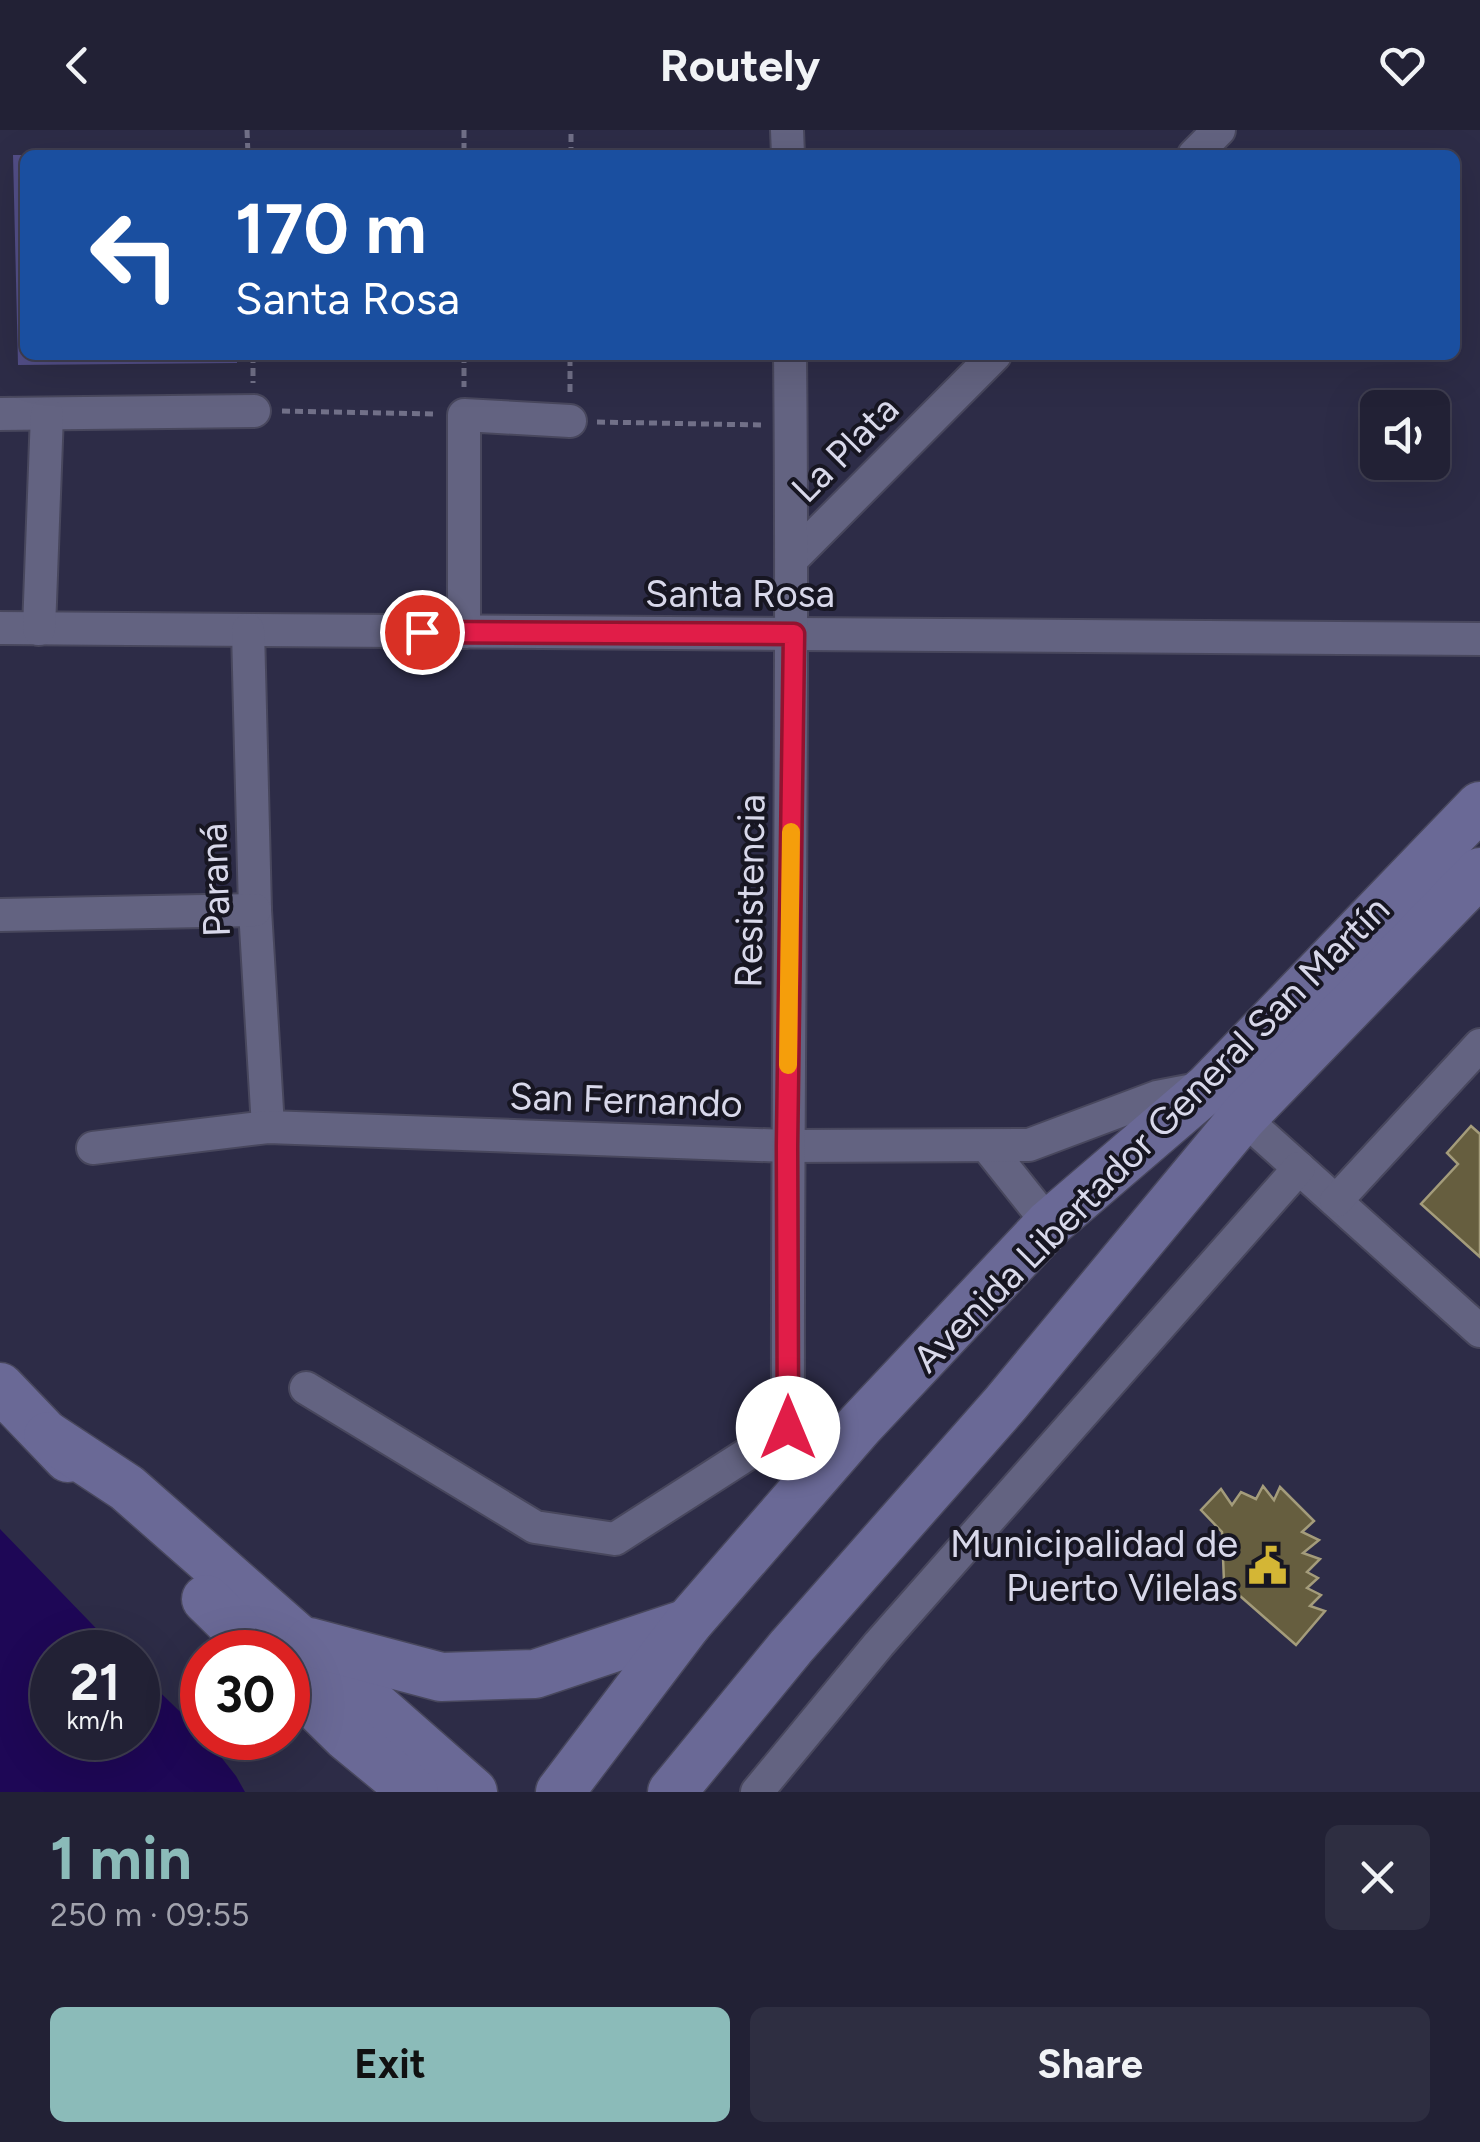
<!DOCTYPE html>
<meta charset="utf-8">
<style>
:root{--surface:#222135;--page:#2e2e41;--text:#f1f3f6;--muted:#a2a3ad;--line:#3f3e50;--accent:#8bbbb9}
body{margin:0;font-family:Figtree,sans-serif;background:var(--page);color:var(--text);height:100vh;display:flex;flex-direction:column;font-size:38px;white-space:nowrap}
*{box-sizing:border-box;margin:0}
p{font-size:32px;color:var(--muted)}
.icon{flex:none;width:55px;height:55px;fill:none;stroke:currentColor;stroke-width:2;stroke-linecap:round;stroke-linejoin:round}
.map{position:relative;height:1662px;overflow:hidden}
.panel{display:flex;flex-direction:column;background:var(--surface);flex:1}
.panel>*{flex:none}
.top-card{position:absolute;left:20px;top:20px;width:1440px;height:210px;border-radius:15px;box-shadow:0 10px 40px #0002,0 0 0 2px var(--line);background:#1a4fa0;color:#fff;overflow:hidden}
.controls{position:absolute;left:1360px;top:260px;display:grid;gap:20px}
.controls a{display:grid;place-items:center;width:90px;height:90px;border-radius:15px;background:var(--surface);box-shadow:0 10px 40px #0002,0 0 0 2px var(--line);font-size:50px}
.speed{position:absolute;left:30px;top:1500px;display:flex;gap:20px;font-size:50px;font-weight:700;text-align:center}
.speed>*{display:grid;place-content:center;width:130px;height:130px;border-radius:50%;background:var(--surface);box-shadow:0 10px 40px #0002,0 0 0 2px var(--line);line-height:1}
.speed small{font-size:25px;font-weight:400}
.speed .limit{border:15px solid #d22;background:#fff;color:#111}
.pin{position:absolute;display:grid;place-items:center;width:85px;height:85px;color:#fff;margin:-42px;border:5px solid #fff;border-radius:50%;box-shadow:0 2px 10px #0007}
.me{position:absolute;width:110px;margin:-55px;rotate:0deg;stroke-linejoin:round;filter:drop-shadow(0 0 8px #0008)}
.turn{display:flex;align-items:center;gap:35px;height:210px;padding:0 50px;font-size:45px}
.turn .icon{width:130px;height:130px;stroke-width:2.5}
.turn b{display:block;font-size:70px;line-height:85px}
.round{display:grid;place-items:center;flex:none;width:105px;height:105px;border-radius:15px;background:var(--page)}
.headline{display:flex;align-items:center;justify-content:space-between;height:170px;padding:0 50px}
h1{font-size:60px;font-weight:700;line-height:75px;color:var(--accent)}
.cta{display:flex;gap:20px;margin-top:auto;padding:20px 50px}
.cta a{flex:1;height:115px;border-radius:15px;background:var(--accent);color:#111;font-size:40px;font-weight:700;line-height:115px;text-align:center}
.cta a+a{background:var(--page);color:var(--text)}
header{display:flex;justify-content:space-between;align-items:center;height:130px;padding:0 50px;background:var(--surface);font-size:45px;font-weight:700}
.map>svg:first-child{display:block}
</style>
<header><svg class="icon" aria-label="back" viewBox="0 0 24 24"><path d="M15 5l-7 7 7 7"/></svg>Routely<svg class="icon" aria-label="heart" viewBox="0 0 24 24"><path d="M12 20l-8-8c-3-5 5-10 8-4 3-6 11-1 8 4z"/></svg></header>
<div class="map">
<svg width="1480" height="1662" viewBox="0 0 1480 1662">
<rect width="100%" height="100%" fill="#2d2c47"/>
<!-- green -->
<path fill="#524e87" d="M13,25H25V225H237V233L18,235Z"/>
<!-- water -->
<path fill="#1e0756" d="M0,1399L119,1522H52V1608H138V1541L202,1603V1608H206L236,1646L245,1662H0Z"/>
<!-- building -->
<g fill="#665e3f" stroke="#a49c7b" stroke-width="2.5">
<path d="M1471,996L1480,1004V1127L1421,1074L1458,1034L1447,1023Z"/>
<path d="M1263,1356L1274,1370L1280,1357L1314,1391L1302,1402L1319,1410L1303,1423L1320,1429L1307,1442L1318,1448L1307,1458L1321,1465L1310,1476L1325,1481L1296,1515L1224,1452L1222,1402L1201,1380L1221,1359L1232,1375L1241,1362L1256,1369Z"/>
</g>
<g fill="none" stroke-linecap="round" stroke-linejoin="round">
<defs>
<g id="minor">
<path d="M787,0L788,25"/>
<path d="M1194,25L1219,0"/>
<path d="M0,284L254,281"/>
<path d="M794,427L995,225"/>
<path d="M0,498L1480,509"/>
<path d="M39,499L47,284"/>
<path d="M248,500L255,780L268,997"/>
<path d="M464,502V285L570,291"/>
<path d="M0,785L255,780"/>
<path d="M987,1016L1049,1094"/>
<path d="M93,1018L268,997L787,1016L1029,1015L1157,967L1209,957L1480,1201"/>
<path d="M1336,1071L1480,915"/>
<path d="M306,1258L535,1397L615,1409L788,1298C787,940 794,583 790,225"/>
<path d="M757,1662L879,1514L1299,1038"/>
</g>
<g id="secondary">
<path d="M0,1257L68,1328"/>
<path d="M48,1306L127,1358L473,1662"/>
<path d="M206,1469L260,1522"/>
<path d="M309,1512L441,1547L535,1544L688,1493"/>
<path d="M288,1549L346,1606L414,1662"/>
<path d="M560,1662L688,1493L860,1295L1049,1094L1209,957L1480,676"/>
<path d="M672,1662L791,1517L1006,1273L1243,987L1480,742"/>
</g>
</defs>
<!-- minor casing -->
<use href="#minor" stroke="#48475d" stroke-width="36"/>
<!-- secondary casing -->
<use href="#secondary" stroke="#48475d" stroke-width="51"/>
<!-- path -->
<g stroke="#717088" stroke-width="5" stroke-dasharray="8 5" stroke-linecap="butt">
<path d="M247,0L248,25"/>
<path d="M464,0V25"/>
<path d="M571,25V0"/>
<path d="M253,225V253"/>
<path d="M464,225V257"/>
<path d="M570,262V225"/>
<path d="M282,281L436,284"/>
<path d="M597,292L761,295"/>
</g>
<!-- minor -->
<use href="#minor" stroke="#636381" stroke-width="32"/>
<!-- secondary -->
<use href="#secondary" stroke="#6a6996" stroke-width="48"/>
</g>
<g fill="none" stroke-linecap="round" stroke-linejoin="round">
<defs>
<path id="route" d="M422,502L794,504L787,1016L788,1298"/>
</defs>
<!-- route casing -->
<use href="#route" stroke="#92132f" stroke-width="25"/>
<!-- route -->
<use href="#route" stroke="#e11d48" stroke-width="18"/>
<!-- slow -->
<path stroke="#f59e0b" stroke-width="18" d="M788,935L791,702"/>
</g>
<!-- icons -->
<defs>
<symbol id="civic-bare" viewBox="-9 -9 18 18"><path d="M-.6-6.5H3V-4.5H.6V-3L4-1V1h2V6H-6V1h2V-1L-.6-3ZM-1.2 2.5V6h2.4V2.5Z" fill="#d4b635" stroke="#171622" stroke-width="2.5" paint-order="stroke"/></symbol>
</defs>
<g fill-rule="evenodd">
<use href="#civic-bare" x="1240" y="1408" width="55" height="55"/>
</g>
<g text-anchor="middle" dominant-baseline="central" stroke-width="8" stroke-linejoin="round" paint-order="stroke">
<!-- street labels -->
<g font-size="38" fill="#d8d8ea" stroke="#171622">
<text transform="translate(845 319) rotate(-45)">La Plata</text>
<text x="740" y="464">Santa Rosa</text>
<text transform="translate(215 750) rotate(-92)">Paraná</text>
<text transform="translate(750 761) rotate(-89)">Resistencia</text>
<text transform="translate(626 970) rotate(2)">San Fernando</text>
<text transform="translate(1151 1004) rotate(-45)">Avenida Libertador General San Martín</text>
</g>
<!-- poi labels -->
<g font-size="38" fill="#d8d8ea" stroke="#171622" text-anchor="end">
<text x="1238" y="1414">Municipalidad de<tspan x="1238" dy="44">Puerto Vilelas</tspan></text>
</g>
</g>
</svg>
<div class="controls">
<a><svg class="icon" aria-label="sound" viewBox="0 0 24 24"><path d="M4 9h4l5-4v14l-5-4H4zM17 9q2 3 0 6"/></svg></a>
</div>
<div class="speed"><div>21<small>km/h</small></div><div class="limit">30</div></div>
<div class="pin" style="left:422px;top:502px;background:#d93025"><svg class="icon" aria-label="arrive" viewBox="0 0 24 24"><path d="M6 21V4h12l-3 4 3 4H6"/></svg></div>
<svg class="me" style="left:788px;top:1298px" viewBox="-20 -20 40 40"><circle r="19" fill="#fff"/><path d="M0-13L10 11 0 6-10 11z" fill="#e11d48"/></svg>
<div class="top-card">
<div class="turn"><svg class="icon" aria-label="left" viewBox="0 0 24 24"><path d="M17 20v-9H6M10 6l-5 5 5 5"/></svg><div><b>170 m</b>Santa Rosa</div></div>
</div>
</div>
<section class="panel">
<div class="headline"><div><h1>1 min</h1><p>250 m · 09:55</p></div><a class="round"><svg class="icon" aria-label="close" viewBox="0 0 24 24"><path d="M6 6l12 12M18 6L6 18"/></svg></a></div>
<div class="cta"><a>Exit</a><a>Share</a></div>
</section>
